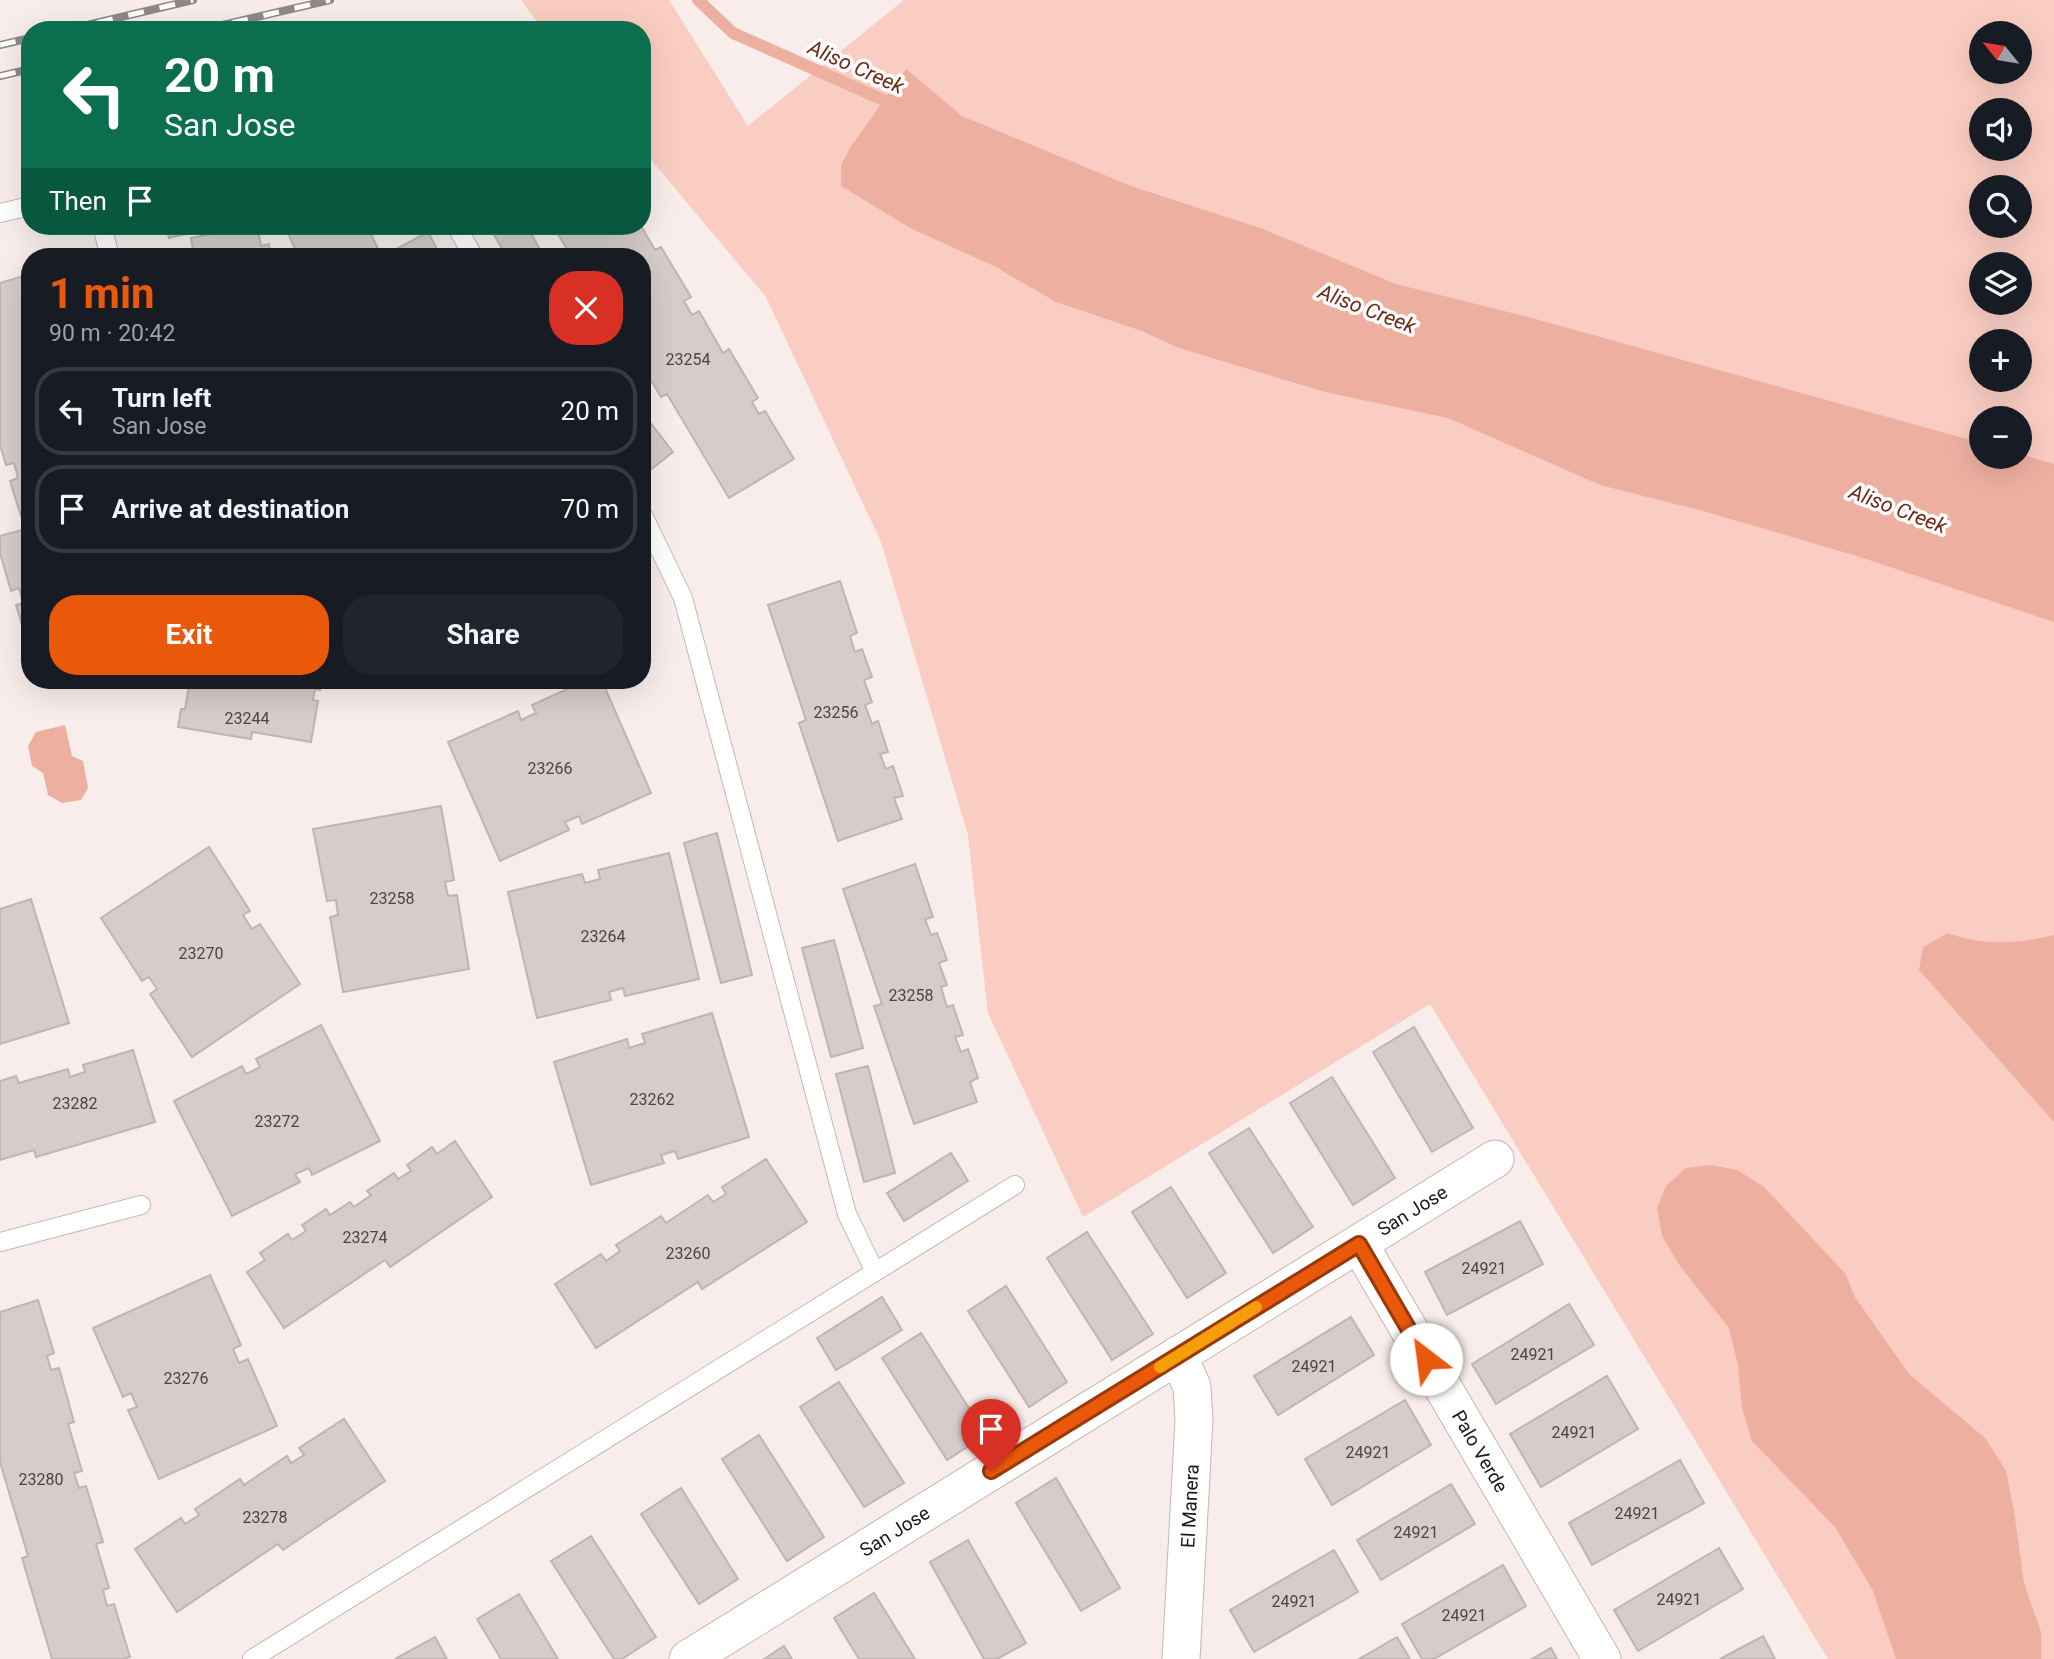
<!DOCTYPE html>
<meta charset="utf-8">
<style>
:root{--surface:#171b24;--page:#20242c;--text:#f1f3f6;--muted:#9ea1a6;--line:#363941;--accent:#ea580c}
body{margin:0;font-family:Roboto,sans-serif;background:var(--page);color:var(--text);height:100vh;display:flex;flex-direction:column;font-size:26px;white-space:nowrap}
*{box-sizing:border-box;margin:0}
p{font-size:23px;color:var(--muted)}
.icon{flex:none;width:38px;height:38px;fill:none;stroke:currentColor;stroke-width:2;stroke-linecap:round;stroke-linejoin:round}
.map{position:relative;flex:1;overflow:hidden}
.drawer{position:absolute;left:21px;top:248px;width:630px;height:441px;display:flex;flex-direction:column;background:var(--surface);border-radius:28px;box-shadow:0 7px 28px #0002}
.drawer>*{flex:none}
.top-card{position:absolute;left:21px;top:21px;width:630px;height:214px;border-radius:28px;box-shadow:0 7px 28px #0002;background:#0b6e4f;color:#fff;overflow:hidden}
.needle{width:46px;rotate:300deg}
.controls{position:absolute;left:1969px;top:21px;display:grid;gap:14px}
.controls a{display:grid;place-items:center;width:63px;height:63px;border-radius:50%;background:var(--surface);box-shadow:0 7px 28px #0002;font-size:35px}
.pin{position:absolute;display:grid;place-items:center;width:60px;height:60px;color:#fff;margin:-72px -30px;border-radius:50% 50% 50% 0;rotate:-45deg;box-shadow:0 0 7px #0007}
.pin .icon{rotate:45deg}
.me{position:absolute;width:77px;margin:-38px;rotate:330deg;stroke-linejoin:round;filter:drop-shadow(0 0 5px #0008)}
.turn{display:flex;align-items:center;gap:24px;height:147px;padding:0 28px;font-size:32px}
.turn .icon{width:91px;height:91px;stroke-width:2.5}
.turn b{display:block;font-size:49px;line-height:60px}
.then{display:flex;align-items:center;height:66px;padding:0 28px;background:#0003;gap:14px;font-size:26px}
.round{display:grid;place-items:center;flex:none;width:74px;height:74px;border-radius:28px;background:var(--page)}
.headline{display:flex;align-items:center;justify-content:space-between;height:119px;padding:0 28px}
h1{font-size:42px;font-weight:700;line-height:52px;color:var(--accent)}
.cta{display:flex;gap:14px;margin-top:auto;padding:14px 28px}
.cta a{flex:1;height:80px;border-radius:28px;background:var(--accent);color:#fff;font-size:28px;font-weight:700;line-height:80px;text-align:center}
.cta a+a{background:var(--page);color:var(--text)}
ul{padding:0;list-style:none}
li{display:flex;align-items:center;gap:21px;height:88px;margin:0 14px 10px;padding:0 14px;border:4px solid var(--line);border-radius:28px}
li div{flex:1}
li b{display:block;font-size:26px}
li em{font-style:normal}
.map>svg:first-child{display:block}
</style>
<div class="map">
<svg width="2054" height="1659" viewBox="0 0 2054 1659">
<rect width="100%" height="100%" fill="#f8edeb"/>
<!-- green -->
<path fill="#f9cdc2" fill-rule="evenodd" d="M521,0H669L748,126L904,0H2054V1659H1828L1430,1004L1083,1217L988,1013L968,835L881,542L766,297L642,149V30H543ZM1981,33H2020V72H1981ZM1981,110H2020V149H1981ZM1981,187H2020V226H1981ZM1981,264H2020V303H1981ZM1981,341H2020V380H1981ZM1981,418H2020V457H1981Z"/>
<!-- water -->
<g fill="#edb0a0">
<path d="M906,69L962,116L1131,186L1263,229L1396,284L1532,318L1981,443V457H2020V454L2054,464V622L1857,556L1703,511L1600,485L1448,418L1325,392L1176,347L1142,331L1056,302L994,266L912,229L841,186V165L850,148Z"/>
<path d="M65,725L72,756L83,761L88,788L81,800L62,803L48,795L43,773L32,766L28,746L36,732Z"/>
<path d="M1948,933C1982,946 2019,944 2054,935V1122L1919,970L1923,947Z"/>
<path d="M1712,1165L1737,1170L1764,1187L1845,1273L1855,1297L1909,1374L1985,1438L2006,1471L2014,1511L2024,1583L2041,1632V1659H1896L1873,1591L1835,1527L1752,1441L1742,1408L1738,1365L1729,1328L1680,1266L1662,1236L1657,1208L1666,1186L1686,1168Z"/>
</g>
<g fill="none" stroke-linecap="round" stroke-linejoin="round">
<!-- stream -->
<path stroke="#edb0a0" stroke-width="12" d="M698,0L733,33L897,106"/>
</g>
<!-- building -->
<g fill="#d6ccc9" stroke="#bfb5b2" stroke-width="2">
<path d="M166,226H218L169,238Z"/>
<path d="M250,226H257L261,246L269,244L271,257H194L191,238Z"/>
<path d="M287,226H367L382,257H299L285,227Z"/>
<path d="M489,226H527L544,257H507Z"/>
<path d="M553,226H641L655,250L661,247L691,297L684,301L692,315L699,311L723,353L729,349L758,398L752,402L759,414L765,411L794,459L729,498L667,394L661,397L642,365V257H572Z"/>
<path d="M428,232L441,257H404L398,248Z"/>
<path d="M30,274V652L16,605L23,603L19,588L11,591L0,553V536L25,529L10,481L18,478L14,463L6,465L0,445V283Z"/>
<path d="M642,412L673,452L650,470L642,460Z"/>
<path d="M840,581L857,633L850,636L855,652L862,649L872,677L864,680L872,702L865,705L872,724L878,721L888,752L880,754L886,769L893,766L903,796L894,798L902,819L838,841L799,723L806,720L768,605Z"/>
<path d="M190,681H322L320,690L315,689L313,700L318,701L311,742L252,732L251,739L178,727L181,709H185Z"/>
<path d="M585,681H602L651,793L582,824L579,816L565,822L569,830L500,861L448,742L518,711L521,720L536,713L532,705Z"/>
<path d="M441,806L454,880L445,882L448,896L457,895L469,969L343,992L330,917L338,915L336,900L327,901L313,829Z"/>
<path d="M717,833L752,975L721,983L684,843Z"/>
<path d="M209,847L250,911L243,915L252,929L260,924L300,984L192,1057L150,994L157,989L149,977L142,981L101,918Z"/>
<path d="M669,853L699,979L625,996L623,988L609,992L611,1000L537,1018L508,892L582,874L585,883L600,879L598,870Z"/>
<path d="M915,864L933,917L925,919L931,935L937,933L947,960L939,963L947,985L941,987L947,1007L953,1005L963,1035L955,1037L961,1052L968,1049L978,1078L970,1082L977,1102L914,1124L874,1006L882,1004L843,889Z"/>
<path d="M31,899L69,1023L0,1044V909Z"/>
<path d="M834,940L863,1048L831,1057L802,948Z"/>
<path d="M712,1013L749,1137L678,1159L675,1151L661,1155L664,1163L591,1185L554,1062L627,1039L629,1048L645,1043L642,1034Z"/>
<path d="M321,1025L380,1141L312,1175L309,1168L295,1174L300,1182L232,1216L174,1101L242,1066L246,1074L260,1067L256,1059Z"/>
<path d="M1414,1027L1473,1128L1432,1152L1373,1052Z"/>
<path d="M133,1050L155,1122L36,1157L34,1150L0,1160V1081L16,1076L19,1083L68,1069L70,1077L85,1072L83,1065Z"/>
<path d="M868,1066L895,1173L864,1182L836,1074Z"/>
<path d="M1332,1077L1395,1178L1353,1205L1290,1103Z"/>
<path d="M1249,1128L1313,1227L1273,1253L1209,1153Z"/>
<path d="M455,1141L492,1197L390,1267L385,1260L284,1328L247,1272L265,1260L260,1253L288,1234L292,1240L306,1231L302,1225L326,1209L330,1215L350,1202L354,1207L371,1195L367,1191L394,1173L398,1179L411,1171L407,1165L432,1147L437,1154Z"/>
<path d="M951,1153L968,1181L904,1221L887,1193Z"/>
<path d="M766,1159L807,1222L702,1289L698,1282L596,1348L555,1284L601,1254L606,1261L620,1251L616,1245L661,1216L666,1223L708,1195L713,1202L726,1194L722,1187Z"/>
<path d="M1171,1187L1226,1273L1187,1298L1132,1212Z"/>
<path d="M1520,1221L1543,1264L1447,1315L1425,1272Z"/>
<path d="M1087,1232L1153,1334L1112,1360L1047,1258Z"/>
<path d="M210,1275L241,1345L233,1349L239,1363L248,1359L277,1426L159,1479L128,1410L137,1407L131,1393L123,1397L93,1328Z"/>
<path d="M1006,1286L1067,1382L1029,1407L968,1311Z"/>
<path d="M882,1297L902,1330L836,1370L817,1338Z"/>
<path d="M38,1300L54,1353L47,1356L51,1370L59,1368L74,1422L68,1424L82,1471L74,1473L79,1488L86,1486L103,1542L96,1544L109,1588L103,1590L107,1606L114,1604L130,1657L122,1659H52L22,1558L28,1556L0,1462V1312Z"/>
<path d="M1569,1304L1594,1345L1496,1404L1472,1364Z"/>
<path d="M1351,1317L1374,1355L1278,1415L1254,1376Z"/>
<path d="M921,1333L986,1435L947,1460L882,1358Z"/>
<path d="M1607,1376L1638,1429L1541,1487L1510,1434Z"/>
<path d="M839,1382L904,1483L864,1507L800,1407Z"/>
<path d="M1405,1400L1431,1445L1332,1505L1305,1459Z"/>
<path d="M344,1419L385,1481L283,1550L278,1544L177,1612L135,1549L181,1518L185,1524L199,1515L195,1509L240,1479L244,1485L287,1456L291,1463L304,1455L299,1448Z"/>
<path d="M759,1435L824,1537L787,1561L722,1459Z"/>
<path d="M1680,1460L1704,1503L1592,1565L1569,1523Z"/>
<path d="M1056,1478L1120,1588L1081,1611L1016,1503Z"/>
<path d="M1451,1484L1475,1524L1381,1580L1357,1540Z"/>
<path d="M681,1488L738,1579L699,1604L641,1514Z"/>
<path d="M591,1536L656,1637L622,1659H614L551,1561Z"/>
<path d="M968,1540L1026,1643L997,1659H984L930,1562Z"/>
<path d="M1719,1548L1743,1589L1638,1651L1614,1610Z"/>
<path d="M1334,1550L1358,1592L1254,1652L1230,1610Z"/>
<path d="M1503,1565L1526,1606L1434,1659H1422L1402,1624Z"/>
<path d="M874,1593L915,1659H859L834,1618Z"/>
<path d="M519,1594L558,1659H501L477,1619Z"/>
<path d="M1763,1636L1775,1659H1720Z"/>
<path d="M435,1637L447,1659H395Z"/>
<path d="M1397,1637L1410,1659H1359Z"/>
<path d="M784,1646L792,1659H764Z"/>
<path d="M1551,1648L1557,1659H1532Z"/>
</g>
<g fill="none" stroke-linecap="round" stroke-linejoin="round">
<defs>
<g id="lane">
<path d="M0,213L30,206"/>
<path d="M102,226L110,257"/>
<path d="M456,226L474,257"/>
<path d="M642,513L683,598L847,1214L875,1272"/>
<path d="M0,1242L141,1205"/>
<path d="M252,1659L1015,1185"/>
</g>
<g id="street">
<path id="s1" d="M1359,1244L1602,1659"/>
<path d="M1178,1355L1192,1387L1194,1420L1181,1659"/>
<path id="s2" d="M688,1659L1495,1159"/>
</g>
</defs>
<!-- lane casing -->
<use href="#lane" stroke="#c2b8b5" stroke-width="20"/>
<!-- street casing -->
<use href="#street" stroke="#c2b8b5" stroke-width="39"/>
<!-- lane -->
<use href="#lane" stroke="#fff" stroke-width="18"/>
<!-- street -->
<use href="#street" stroke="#fff" stroke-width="37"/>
<defs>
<g id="rail">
<path d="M66,30L193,0"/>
<path d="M201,30L330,0"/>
<path d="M0,45L30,38"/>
<path d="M0,76L30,69"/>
</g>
</defs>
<!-- rail casing -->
<use href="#rail" stroke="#908886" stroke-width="8"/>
<!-- rail -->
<use href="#rail" stroke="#fff" stroke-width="5" stroke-dasharray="16" stroke-linecap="butt"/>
</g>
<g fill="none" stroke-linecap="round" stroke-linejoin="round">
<defs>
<path id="route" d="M991,1471L1359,1244L1426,1359"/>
</defs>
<!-- route casing -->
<use href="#route" stroke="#983908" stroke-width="18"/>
<!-- route -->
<use href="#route" stroke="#ea580c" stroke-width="12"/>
<!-- slow -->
<path stroke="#f59e0b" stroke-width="12" d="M1160,1367L1256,1307"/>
</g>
<g text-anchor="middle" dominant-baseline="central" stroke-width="7" stroke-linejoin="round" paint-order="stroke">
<!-- number labels -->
<g font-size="16" fill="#4b4644">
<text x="688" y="359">23254</text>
<text x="836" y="712">23256</text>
<text x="247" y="718">23244</text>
<text x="550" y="768">23266</text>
<text x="392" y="898">23258</text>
<text x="603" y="936">23264</text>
<text x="201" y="953">23270</text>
<text x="911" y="995">23258</text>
<text x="652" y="1099">23262</text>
<text x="75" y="1103">23282</text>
<text x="277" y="1121">23272</text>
<text x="365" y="1237">23274</text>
<text x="688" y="1253">23260</text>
<text x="1484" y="1268">24921</text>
<text x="1533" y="1354">24921</text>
<text x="1314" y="1366">24921</text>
<text x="186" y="1378">23276</text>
<text x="1574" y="1432">24921</text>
<text x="1368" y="1452">24921</text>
<text x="41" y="1479">23280</text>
<text x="1637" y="1513">24921</text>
<text x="265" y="1517">23278</text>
<text x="1416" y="1532">24921</text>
<text x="1679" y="1599">24921</text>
<text x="1294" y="1601">24921</text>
<text x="1464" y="1615">24921</text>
</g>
<!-- street labels -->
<g font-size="19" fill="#1d1918" stroke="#fff">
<text stroke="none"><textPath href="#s2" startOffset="852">San Jose</textPath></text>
<text stroke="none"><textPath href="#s1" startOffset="240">Palo Verde</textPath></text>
<text transform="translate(1190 1506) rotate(-87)">El Manera</text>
<text stroke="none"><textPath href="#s2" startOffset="243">San Jose</textPath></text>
</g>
<!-- water labels -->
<g font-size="21" font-style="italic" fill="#702917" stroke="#fff">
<text transform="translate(856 67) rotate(24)">Aliso Creek</text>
<text transform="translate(1367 309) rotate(21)">Aliso Creek</text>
<text transform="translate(1898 509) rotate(21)">Aliso Creek</text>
</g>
</g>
</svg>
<div class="controls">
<a><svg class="needle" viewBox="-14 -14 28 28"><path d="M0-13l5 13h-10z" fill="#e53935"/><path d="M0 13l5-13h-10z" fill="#9ea1a6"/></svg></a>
<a><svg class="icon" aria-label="sound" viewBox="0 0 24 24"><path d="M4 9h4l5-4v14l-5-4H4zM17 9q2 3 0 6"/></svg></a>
<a><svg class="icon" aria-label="search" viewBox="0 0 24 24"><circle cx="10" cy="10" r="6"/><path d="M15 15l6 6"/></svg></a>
<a><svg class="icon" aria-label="layers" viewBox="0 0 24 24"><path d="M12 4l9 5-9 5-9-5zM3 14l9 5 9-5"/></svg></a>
<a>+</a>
<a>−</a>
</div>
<div class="pin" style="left:991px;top:1471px;background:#d93025"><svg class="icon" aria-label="arrive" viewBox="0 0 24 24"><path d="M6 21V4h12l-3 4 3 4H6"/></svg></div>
<svg class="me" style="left:1426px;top:1359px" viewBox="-20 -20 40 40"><circle r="19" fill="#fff"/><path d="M0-13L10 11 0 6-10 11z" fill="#ea580c"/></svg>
<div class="top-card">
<div class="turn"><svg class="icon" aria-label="left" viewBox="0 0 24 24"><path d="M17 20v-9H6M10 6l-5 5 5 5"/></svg><div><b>20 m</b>San Jose</div></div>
<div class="then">Then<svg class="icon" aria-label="arrive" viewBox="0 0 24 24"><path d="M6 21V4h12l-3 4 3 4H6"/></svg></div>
</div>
<section class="drawer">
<div class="headline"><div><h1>1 min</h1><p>90 m · 20:42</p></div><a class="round" style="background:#d93025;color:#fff"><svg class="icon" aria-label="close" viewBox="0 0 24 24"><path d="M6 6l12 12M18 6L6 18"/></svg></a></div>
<ul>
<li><svg class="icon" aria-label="left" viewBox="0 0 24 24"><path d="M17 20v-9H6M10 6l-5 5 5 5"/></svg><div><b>Turn left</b><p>San Jose</p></div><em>20 m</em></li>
<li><svg class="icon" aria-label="arrive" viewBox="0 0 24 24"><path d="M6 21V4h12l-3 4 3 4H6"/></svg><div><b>Arrive at destination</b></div><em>70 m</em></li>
</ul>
<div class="cta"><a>Exit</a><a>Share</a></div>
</section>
</div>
